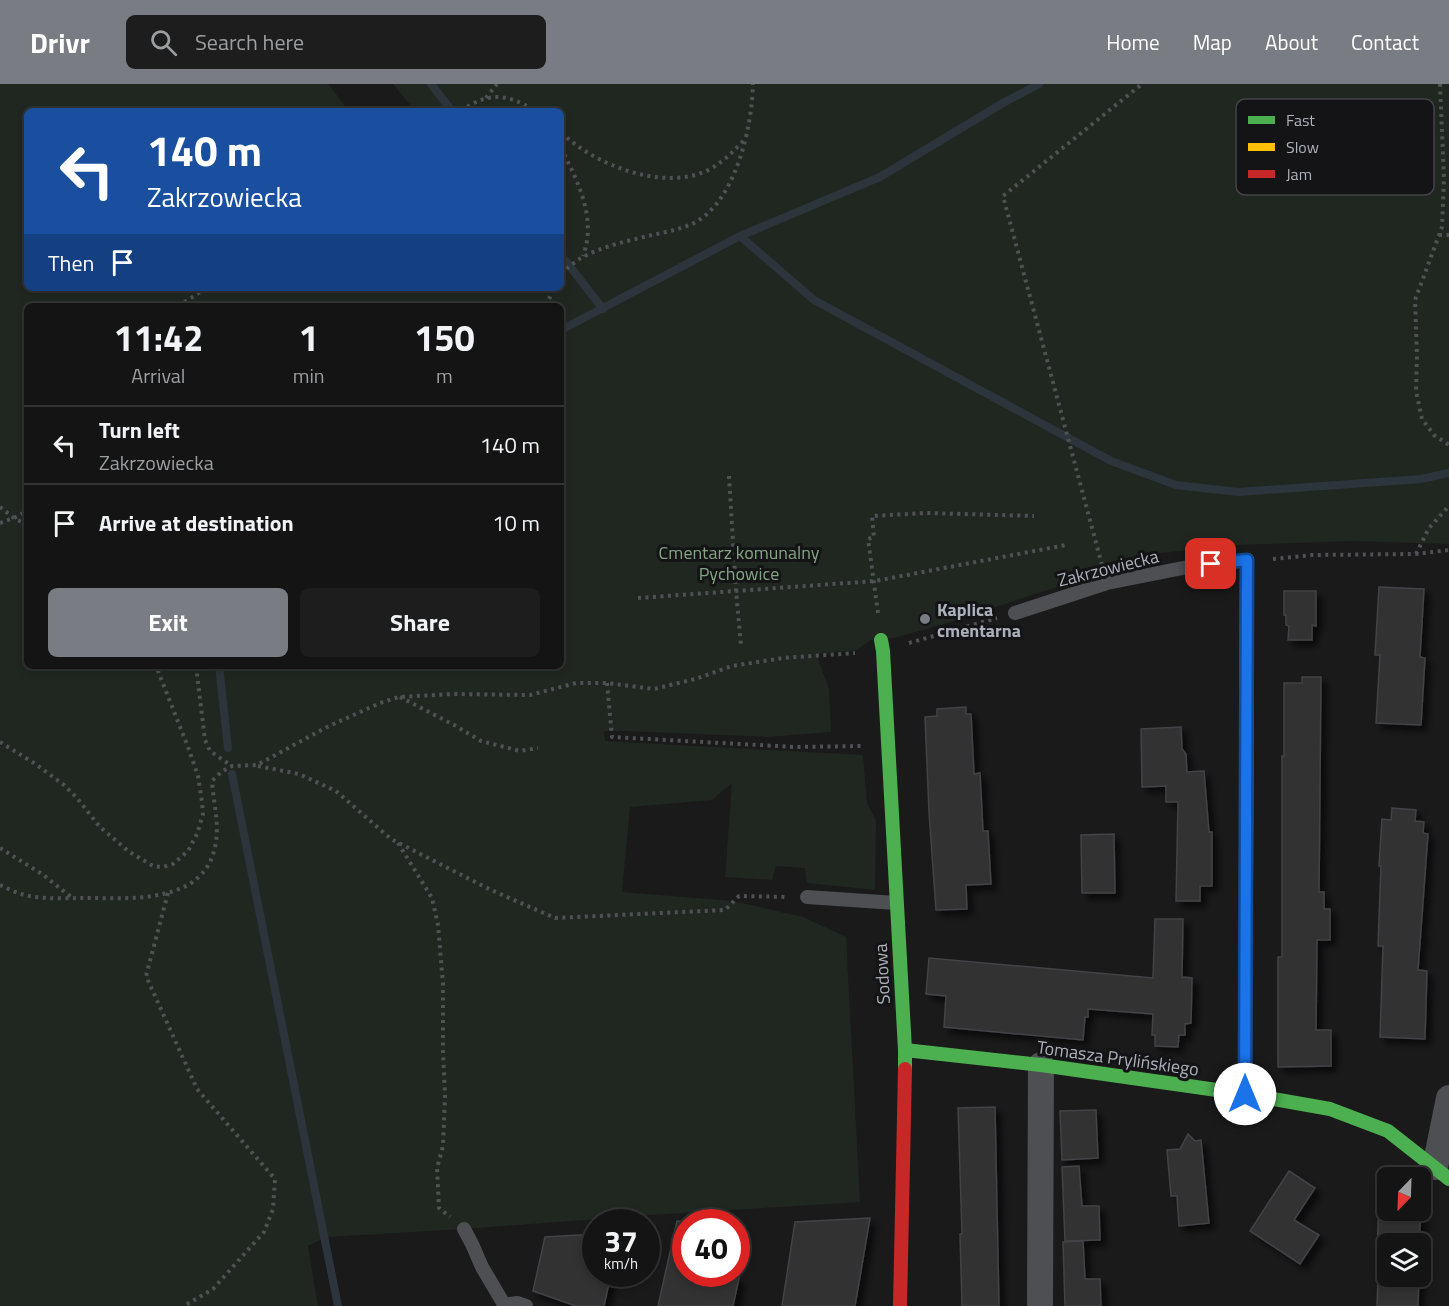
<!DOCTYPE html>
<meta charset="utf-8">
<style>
:root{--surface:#141414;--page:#1d1d1d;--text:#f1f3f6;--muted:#9d9ea0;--line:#333334;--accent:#797c82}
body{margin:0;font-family:"Titillium Web",sans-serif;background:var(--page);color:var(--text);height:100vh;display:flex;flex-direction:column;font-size:22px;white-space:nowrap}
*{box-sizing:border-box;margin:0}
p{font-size:20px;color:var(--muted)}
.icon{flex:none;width:33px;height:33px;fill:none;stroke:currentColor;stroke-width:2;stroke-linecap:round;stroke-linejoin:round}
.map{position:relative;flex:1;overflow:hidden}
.sheet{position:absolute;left:24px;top:219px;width:540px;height:366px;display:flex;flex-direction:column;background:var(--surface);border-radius:9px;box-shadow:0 3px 9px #0003,0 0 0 2px var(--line)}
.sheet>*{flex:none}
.banner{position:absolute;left:24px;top:24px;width:540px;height:183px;border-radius:9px;box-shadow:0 3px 9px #0003,0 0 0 2px var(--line);background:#1a4fa0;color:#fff;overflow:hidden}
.needle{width:39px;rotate:203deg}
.controls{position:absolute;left:1377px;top:1083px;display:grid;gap:12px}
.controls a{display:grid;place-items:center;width:54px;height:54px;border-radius:9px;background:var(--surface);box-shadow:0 3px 9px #0003,0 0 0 2px var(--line);font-size:30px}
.speed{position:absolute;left:582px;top:1125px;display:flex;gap:12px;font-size:30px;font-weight:700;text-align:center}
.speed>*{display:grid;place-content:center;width:78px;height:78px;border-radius:50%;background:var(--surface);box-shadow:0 3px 9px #0003,0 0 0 2px var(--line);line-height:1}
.speed small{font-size:15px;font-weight:400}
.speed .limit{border:9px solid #d22;background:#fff;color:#111}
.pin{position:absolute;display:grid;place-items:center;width:51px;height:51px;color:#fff;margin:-26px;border-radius:12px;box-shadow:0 3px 9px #0006}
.me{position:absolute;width:66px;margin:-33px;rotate:0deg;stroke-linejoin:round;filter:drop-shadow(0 0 4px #0008)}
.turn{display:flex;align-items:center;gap:21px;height:126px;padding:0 24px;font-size:27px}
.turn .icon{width:78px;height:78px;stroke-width:2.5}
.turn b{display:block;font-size:42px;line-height:51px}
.then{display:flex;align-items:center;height:57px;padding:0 24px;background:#0003;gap:12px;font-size:22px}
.eta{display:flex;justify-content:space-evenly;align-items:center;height:102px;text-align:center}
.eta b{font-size:36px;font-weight:700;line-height:42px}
.action{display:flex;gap:12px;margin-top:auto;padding:12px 24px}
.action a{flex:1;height:69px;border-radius:9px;background:var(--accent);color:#fff;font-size:24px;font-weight:700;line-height:69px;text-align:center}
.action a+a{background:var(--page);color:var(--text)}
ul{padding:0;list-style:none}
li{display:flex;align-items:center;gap:18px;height:78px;padding:0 24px;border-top:2px solid var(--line)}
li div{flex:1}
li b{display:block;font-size:22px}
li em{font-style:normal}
header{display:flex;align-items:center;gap:36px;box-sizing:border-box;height:84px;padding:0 30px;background:var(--accent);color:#fff}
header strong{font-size:28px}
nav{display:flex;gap:33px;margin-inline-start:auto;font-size:21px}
.search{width:420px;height:54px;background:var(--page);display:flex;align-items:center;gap:15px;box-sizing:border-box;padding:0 21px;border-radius:9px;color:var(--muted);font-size:22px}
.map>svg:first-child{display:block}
</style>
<header>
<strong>Drivr</strong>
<div class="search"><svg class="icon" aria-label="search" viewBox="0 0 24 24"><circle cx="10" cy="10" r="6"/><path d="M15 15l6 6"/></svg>Search here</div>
<nav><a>Home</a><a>Map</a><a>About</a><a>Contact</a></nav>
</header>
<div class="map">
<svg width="1449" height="1222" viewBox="0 0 1449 1222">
<defs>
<filter id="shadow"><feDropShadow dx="5.5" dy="5.5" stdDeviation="3" flood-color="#0009"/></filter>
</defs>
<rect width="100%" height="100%" fill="#1a1a1a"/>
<!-- green -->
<path fill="#202721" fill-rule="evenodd" d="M0,0H328L349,27H27V204H561V27H415L393,0H1449V460L1353,457L1238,461L1141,471L1081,495L941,541L894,554L871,556L856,566L816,570L829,605L831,648L767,653L624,647H604L605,657L863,671L867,719L876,737L875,806L807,799L805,784L776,782L772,796L725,793L732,699L712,716L630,723L622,808L733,817L803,833L846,853L860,1118L650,1131L464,1145L326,1153L308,1162L318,1222H0ZM27,222H561V582H27Z"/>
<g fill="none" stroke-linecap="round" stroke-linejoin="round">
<!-- stream -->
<g stroke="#2d353c" stroke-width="8">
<path d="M431,0L452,27"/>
<path d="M740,152L814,216L1111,377L1176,401L1238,408L1421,395L1449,389"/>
<path d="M561,171L603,225"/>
<path d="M561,246L740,152L880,93L1003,19L1039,0"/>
<path d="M219,582L228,664"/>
<path d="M232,690L338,1222"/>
</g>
</g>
<!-- building -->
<g fill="#323232" stroke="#424346" stroke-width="1.5" filter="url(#shadow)">
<path d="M1379,503L1424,505L1420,573L1425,574L1421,641L1376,639L1380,571H1375Z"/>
<path d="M1284,507H1316V542L1312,541V556H1288L1289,542L1286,541V531H1284Z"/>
<path d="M1302,593H1321L1319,808H1324V825H1330V856H1317L1316,946H1331V982L1278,983V873H1282V672H1284V599H1302Z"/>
<path d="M966,623V630H971L974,690L980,689L983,747H988L991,800L966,801L967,825L936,826L929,728L925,633L937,632V625Z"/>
<path d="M1181,643L1182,665L1186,670L1187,688L1204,687L1209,748H1212V802H1200V817H1176L1178,718H1166V702L1142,703L1141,645Z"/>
<path d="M1392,724L1416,726L1415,737L1424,738L1423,749L1428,750L1418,886L1427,887L1425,955L1380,953L1383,862H1378L1381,782H1379L1382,735L1391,736Z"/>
<path d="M1114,750L1115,809H1082L1081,751Z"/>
<path d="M1155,835H1183L1182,893L1192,894L1191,939L1185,940V951H1179L1178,963L1155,962V951H1152L1153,930L1088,925V933H1085L1083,956L944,943L946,912L926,910L929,874L1153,894Z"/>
<path d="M995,1023L999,1222H962L960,1150H962L958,1024Z"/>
<path d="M1096,1026L1098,1074L1062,1076L1060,1027Z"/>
<path d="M1188,1050L1195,1057L1201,1056L1209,1139L1179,1142L1177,1112H1171L1167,1066L1180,1065Z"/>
<path d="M1079,1082L1082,1122H1099L1100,1156L1065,1157L1062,1083Z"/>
<path d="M1289,1087L1315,1104L1294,1136L1319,1151L1300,1180L1250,1147Z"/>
<path d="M1379,1121H1388V1126H1420L1421,1123L1419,1160H1388V1192L1419,1193L1418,1222H1377L1379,1167H1377Z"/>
<path d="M870,1134L855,1222H782L795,1138Z"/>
<path d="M677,1137L686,1138V1190H711L739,1194L733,1222H658Z"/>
<path d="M596,1150V1190H611L604,1222H576L533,1207L545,1153Z"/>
<path d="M1083,1157L1085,1195H1100L1101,1222H1065L1063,1158Z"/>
</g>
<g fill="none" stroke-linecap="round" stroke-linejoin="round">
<!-- path -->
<g stroke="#505154" stroke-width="4" stroke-dasharray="3 4.5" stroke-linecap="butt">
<path d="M1440,0L1444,95L1442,143L1415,216L1417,272L1416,307L1422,335L1434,351L1449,361"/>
<path d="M486,14L497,0"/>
<path d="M461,27C487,8 509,9 534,27"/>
<path d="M561,49C573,59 585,68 599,75C632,92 679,103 712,84C725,76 734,67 744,56"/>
<path d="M561,64C578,98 597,134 583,172"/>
<path d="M1439,151H1449"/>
<path d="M561,190C568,184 575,177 583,173C600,164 621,158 640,154C658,149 677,147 694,139C736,117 752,43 753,0"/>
<path d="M178,222L207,204"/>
<path d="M546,222L554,204"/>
<path d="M729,392L736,507L741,561"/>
<path d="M0,423L14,434L27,441"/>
<path d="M0,439L14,434L27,427"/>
<path d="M1416,470L1429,444L1449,422"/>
<path d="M1273,475L1312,471L1416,470L1449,466"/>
<path d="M1102,481L1003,112L1142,0"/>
<path d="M638,514L875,497L1066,461"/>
<path d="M878,529L868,455L874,453L872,432L926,429L1034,432"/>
<path d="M909,559L997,534"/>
<path d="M196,582L205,656L210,667L232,682"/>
<path d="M607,599L612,653L795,663L861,662"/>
<path d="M400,613L454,641L481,657L520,667L538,664"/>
<path d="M0,658L34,679L64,701L77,714L100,743L128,767L153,782L163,783L173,780L188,767L197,750L203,730L202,718L198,692L188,663L156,582"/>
<path d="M258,682L299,690L336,707L391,755L489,805L555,834L725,826L739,812L788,813"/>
<path d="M398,759L432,814L438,841L443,900V967L445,1012L443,1062L437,1084L439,1124L450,1133"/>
<path d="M0,764L42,790L71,813"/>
<path d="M0,801C7,804 14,808 21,810C41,816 64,814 85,814C117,814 154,817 184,803C195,798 205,788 210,778C223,749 214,726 212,697L221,688L232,682L257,681L327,643L380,619L399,613L453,610L530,611L576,599H607L654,605L695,595L732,582L783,574L855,569"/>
<path d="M168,809L146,892L197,1005L275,1095L273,1125L264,1148L213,1205L184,1222"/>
</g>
<!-- lane -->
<g stroke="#4e4f53" stroke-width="14">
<path d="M1015,529L1107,499L1193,482L1247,476"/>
<path d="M807,813L896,819"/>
<path d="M464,1145L472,1160L482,1183L505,1222"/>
<path d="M504,1221L517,1219L526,1222"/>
</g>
<!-- street -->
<g stroke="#4e4f53" stroke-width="26">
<path d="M1435,1083L1449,1014"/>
<path d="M1040,1222L1041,981"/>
</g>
<!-- fast -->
<g stroke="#4caf50" stroke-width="14">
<path d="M881,556L883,567L905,966V985"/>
<path d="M905,966L1041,981L1245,1010L1330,1025L1388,1047L1449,1095"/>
</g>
<!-- slow -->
<path stroke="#ffc107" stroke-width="14" d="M1246,801L1247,476"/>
<!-- jam -->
<g stroke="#c62828" stroke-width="14">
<path d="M1245,1010L1246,801"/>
<path d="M900,1222L905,985"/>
</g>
</g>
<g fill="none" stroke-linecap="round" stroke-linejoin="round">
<defs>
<path id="route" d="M1211,480L1247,476L1245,1010"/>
</defs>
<!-- route casing -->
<use href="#route" stroke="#114b97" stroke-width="15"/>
<!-- route -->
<use href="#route" stroke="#1a73e8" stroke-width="10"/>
</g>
<!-- markers -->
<circle fill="#797c82" stroke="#141416" stroke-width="2" cx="925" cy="535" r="6"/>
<g text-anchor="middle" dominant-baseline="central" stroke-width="6" stroke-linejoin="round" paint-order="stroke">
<!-- park labels -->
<g font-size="18" fill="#84a485" stroke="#141416">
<text x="739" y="468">Cmentarz komunalny<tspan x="739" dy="21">Pychowice</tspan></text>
</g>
<!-- street labels -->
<g font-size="18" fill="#acb0ba" stroke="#141416">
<text transform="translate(1108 484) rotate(-14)">Zakrzowiecka</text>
<text transform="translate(882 890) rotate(-93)">Sodowa</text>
<text transform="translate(1118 974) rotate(8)">Tomasza Prylińskiego</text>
</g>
<!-- poi labels -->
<g font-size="18" font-weight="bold" fill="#acb0ba" stroke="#141416" text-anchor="start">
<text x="937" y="525">Kaplica<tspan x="937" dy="21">cmentarna</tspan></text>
</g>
</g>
<!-- legend -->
<rect x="1236" y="15" width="198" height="96" rx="9" fill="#141416" stroke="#424347" stroke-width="1.5"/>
<rect x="1248" y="32" width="27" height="8" fill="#4caf50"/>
<rect x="1248" y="59" width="27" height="8" fill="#ffc107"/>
<rect x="1248" y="86" width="27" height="8" fill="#c62828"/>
<g font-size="16" fill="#acb0ba">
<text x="1286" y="42">Fast</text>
<text x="1286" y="69">Slow</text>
<text x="1286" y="96">Jam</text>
</g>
</svg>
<div class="controls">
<a><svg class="needle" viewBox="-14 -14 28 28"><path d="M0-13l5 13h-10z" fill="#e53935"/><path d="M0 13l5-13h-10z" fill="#9d9ea0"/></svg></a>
<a><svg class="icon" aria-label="layers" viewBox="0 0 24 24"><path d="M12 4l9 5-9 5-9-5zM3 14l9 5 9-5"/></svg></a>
</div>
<div class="speed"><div>37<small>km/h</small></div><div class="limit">40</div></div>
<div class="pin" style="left:1211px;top:480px;background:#d93025"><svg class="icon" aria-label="arrive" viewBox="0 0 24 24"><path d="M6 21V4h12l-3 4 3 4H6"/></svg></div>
<svg class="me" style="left:1245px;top:1010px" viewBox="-20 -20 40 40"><circle r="19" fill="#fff"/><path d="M0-13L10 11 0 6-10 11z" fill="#1a73e8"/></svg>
<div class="banner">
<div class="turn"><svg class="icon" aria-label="left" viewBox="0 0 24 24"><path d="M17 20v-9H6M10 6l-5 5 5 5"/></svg><div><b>140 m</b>Zakrzowiecka</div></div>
<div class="then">Then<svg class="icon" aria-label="arrive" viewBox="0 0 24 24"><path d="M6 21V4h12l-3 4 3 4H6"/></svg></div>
</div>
<section class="sheet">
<div class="eta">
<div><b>11:42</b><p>Arrival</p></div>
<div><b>1</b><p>min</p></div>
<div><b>150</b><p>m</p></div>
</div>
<ul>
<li><svg class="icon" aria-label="left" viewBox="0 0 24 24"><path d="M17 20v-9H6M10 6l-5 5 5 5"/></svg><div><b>Turn left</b><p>Zakrzowiecka</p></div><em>140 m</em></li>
<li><svg class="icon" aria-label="arrive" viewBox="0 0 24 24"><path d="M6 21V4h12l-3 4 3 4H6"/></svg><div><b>Arrive at destination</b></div><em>10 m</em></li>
</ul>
<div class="action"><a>Exit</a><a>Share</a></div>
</section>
</div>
